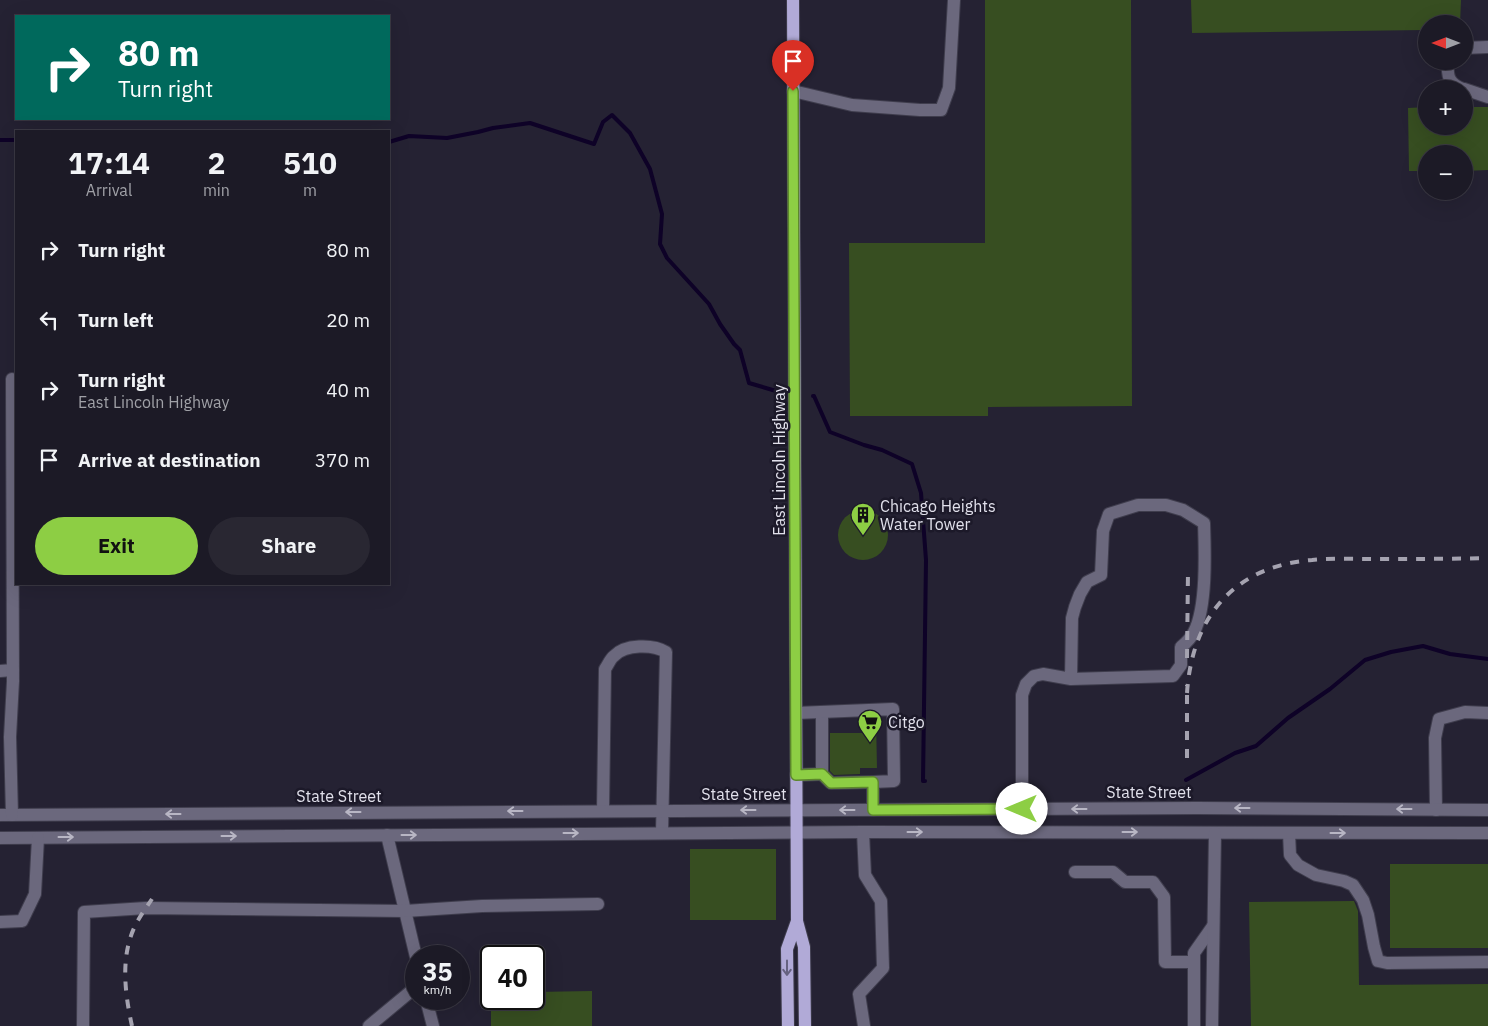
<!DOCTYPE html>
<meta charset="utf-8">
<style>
:root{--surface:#1c1a26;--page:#292732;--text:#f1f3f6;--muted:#a0a1a7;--line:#3a3843;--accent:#8dce44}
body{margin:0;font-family:"IBM Plex Sans",sans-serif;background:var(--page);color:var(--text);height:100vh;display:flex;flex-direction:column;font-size:19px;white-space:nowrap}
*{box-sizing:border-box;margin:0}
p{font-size:16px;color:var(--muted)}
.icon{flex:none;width:28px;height:28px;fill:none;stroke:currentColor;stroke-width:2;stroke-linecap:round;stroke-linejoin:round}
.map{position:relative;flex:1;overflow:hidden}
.sheet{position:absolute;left:15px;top:130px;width:375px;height:455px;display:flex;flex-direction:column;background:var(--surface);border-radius:0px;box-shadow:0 5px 20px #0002,0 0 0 1px var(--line)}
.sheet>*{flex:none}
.banner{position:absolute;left:15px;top:15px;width:375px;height:105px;border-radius:0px;box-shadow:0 5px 20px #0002,0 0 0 1px var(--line);background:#00695c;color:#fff;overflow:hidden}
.needle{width:32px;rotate:270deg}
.buttons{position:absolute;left:1418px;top:15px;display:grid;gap:10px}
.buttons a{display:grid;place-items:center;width:55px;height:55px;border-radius:50%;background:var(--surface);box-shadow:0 5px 20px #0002,0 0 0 1px var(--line);font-size:25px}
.speed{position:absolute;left:405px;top:945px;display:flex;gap:10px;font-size:25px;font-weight:700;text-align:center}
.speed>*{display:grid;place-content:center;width:65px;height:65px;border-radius:50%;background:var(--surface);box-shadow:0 5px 20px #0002,0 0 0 1px var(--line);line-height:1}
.speed small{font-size:12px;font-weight:400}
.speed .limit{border:2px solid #111;border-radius:8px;background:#fff;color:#111}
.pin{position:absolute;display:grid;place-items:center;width:42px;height:42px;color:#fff;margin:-51px -21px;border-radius:50% 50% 50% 0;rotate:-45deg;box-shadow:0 0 5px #0007}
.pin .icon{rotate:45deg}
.me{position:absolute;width:55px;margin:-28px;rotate:270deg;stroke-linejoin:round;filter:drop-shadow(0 0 4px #0008)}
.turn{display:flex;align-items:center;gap:18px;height:105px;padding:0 20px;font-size:22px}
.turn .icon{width:65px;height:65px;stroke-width:2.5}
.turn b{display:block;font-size:35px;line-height:42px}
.eta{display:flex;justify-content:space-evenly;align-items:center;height:85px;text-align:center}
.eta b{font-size:30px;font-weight:700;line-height:35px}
.action{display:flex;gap:10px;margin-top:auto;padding:10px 20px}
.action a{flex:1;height:58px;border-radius:30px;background:var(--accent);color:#111;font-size:20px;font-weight:700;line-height:58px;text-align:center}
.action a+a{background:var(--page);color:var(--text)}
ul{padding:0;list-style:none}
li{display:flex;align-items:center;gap:15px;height:70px;padding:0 20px}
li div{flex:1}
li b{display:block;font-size:19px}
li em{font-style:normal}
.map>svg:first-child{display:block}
</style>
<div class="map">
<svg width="1488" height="1026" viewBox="0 0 1488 1026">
<rect width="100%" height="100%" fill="#252233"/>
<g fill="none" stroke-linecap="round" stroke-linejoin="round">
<!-- stream -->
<g stroke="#0e0227" stroke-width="4">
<path d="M0,140H16"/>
<path d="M389,142L409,136L447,138L478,132L493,128L530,123L594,144L603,122L612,115L630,133L650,169L662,214L660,244L667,258L709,304L720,324L734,344L740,350L749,383L776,391"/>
<path d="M813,396H814L830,432L864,445L882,450L912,464L921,493L926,560L923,781H925"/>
<path d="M1186,780L1235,753L1256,746L1288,718L1330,689L1365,660L1391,652L1423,646L1450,654L1488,659"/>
</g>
</g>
<!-- building -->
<g fill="#374e21">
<path d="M985,0H1131L1132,406L988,407V416H850L849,243H985Z"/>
<path d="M1191,0H1461L1460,24H1426V30L1192,33Z"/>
<path d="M1426,107V126H1464V107H1488V170L1464,171V154H1426V171H1409L1408,108Z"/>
<circle cx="863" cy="535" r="25"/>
<path d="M863,718H876L877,768H860V774L834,775L830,771V733H863Z"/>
<rect x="690" y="849" width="86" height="71"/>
<rect x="1390" y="864" width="98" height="84"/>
<path d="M1354,901L1358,911L1359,985L1488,984V1026H1251L1249,902Z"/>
<path d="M592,991V1026H491V999H534V992Z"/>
</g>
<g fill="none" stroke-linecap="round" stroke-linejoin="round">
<defs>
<g id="minor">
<path d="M1464,48L1488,47"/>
<path d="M1448,61C1447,76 1448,83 1463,89"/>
<path d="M1464,89L1488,97"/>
<path d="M793,91L852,105L920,110H941L949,88L954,0"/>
<path d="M0,671L13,670"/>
<path d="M822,712V774L831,783L873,782"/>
<path d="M796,713L893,709L894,781L873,782V810"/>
<path d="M796,775L822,774"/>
<path d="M1022,809V695L1026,684L1034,676L1043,674L1071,679L1173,676L1181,665V647C1186,643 1191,638 1194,632C1207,607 1205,552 1204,523L1183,510L1166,505H1138L1109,514L1103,531L1101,575L1087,582L1080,594L1075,607L1072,618L1071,679"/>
<path d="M1436,810L1435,738L1439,719L1465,712L1488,713"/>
<path d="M603,811L605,669C608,665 610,659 614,656C625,644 653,644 666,652L662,833"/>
<path d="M0,815L1197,808L1488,810"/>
<path d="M12,815L10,737L13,681L12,379"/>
<path d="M863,832L865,875L881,901L883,968L859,994L864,1026"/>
<path d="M1289,833L1290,855L1298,865L1316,875L1344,881L1353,885L1363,900L1368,915L1374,947L1378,961L1387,963L1488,962"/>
<path d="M387,835L416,957"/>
<path d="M0,838L863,832L1488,833"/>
<path d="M1075,872H1113L1125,882H1153L1164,897L1165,962H1194"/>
<path d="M0,922L22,921L35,894L38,838"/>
<path d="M426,999L433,1026"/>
<path d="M83,1026L84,912L146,908L405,911L482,906L598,904"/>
<path d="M369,1026L416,987"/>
<path d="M1194,1026V953L1213,926"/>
<path d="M1212,1026L1215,833"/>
</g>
<g id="major">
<path d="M793,0L797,921L804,947L805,1026"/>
<path d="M788,1026L787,949L797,921"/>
</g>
</defs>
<!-- minor casing -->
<use href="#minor" stroke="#3f3d4d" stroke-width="14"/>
<!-- major casing -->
<use href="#major" stroke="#3f3d4d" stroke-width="14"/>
<!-- minor -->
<use href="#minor" stroke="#6b687d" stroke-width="12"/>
<!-- major -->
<use href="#major" stroke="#b1aad7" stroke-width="12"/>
<!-- rail -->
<g stroke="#a5a3b0" stroke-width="4" stroke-dasharray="9 9" stroke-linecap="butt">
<path d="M1187,658L1188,571"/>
<path d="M1187,693C1192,617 1234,566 1312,560C1332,558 1353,559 1373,559C1412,559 1450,559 1488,558"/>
<path d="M1187,758V685"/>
<path d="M132,1026C125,994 120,957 135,926C140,916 146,908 152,899"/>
</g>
</g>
<!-- one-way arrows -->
<defs><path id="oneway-shaft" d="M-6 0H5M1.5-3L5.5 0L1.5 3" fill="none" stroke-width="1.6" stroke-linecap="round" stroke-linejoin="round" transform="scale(1.25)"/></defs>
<g stroke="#b8b6c4">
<use href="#oneway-shaft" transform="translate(1242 808) rotate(-180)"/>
<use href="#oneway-shaft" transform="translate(1079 809) rotate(180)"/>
<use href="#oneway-shaft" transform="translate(1404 809) rotate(-180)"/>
<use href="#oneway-shaft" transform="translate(748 810) rotate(-180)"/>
<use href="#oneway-shaft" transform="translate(847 810) rotate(180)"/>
<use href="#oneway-shaft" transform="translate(515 811) rotate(180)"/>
<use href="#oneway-shaft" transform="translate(353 812) rotate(180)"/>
<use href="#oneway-shaft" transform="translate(173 814) rotate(180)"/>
<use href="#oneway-shaft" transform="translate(915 832)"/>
<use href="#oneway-shaft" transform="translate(1130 832)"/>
<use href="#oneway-shaft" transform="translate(571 833)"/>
<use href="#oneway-shaft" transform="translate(1338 833)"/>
<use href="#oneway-shaft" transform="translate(409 835)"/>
<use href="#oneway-shaft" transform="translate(229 836)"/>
<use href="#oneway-shaft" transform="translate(66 837)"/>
</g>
<use stroke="#666280" href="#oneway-shaft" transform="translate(787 968) rotate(90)"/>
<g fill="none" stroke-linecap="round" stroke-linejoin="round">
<defs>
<path id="route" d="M793,91L796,775L822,774L831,783L873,782V810L1022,809"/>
</defs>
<!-- route casing -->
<use href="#route" stroke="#5c862c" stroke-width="12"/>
<!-- route -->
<use href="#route" stroke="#8dce44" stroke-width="9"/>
</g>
<!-- icons -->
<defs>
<symbol id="building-pin" viewBox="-11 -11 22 30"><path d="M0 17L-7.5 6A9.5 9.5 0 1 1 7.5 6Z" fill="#8dce44" stroke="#1c1929"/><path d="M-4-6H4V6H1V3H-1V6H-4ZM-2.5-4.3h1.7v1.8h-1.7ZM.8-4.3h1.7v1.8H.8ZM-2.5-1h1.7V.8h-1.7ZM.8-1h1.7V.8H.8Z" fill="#111"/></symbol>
<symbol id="supermarket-pin" viewBox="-11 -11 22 30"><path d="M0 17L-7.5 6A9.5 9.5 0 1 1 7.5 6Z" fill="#8dce44" stroke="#1c1929"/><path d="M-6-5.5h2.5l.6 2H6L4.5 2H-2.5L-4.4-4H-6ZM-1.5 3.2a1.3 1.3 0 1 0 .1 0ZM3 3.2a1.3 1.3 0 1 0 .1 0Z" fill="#111"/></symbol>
</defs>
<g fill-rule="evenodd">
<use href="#building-pin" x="849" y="501" width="28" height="38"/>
<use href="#supermarket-pin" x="856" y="708" width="28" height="38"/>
</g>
<g text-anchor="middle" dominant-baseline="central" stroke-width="5" stroke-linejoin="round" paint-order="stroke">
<!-- street labels -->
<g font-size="16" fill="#e1e0eb" stroke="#1c1929">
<text transform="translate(779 460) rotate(-90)">East Lincoln Highway</text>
<text x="1149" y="792">State Street</text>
<text x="744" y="794">State Street</text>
<text x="339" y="796">State Street</text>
</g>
<!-- poi labels -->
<g font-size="16" fill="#e1e0eb" stroke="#1c1929" text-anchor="start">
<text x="880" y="506">Chicago Heights<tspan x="880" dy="18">Water Tower</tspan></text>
<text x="888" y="722">Citgo</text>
</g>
</g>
</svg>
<div class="buttons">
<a><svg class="needle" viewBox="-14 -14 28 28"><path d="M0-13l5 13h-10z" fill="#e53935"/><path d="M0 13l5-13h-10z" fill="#a0a1a7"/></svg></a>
<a>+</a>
<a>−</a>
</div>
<div class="speed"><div>35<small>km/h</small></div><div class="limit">40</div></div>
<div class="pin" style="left:793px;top:91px;background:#d93025"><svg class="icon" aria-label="arrive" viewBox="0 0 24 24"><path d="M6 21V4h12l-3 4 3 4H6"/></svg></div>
<svg class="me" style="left:1022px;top:809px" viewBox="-20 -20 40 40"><circle r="19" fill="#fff"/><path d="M0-13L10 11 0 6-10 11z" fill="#8dce44"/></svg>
<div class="banner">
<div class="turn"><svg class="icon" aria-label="right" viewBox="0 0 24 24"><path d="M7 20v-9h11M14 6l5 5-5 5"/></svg><div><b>80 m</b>Turn right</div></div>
</div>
<section class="sheet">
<div class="eta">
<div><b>17:14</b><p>Arrival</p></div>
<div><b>2</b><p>min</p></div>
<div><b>510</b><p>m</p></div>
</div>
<ul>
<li><svg class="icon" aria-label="right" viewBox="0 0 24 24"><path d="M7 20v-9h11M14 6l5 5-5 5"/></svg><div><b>Turn right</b></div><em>80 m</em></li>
<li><svg class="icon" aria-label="left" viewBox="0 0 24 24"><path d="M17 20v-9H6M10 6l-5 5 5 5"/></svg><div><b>Turn left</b></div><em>20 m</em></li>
<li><svg class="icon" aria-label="right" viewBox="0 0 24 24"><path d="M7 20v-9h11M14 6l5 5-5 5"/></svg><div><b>Turn right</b><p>East Lincoln Highway</p></div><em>40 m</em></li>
<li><svg class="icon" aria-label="arrive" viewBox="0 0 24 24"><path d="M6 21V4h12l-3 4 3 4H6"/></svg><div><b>Arrive at destination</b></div><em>370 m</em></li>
</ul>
<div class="action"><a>Exit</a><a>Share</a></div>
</section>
</div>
